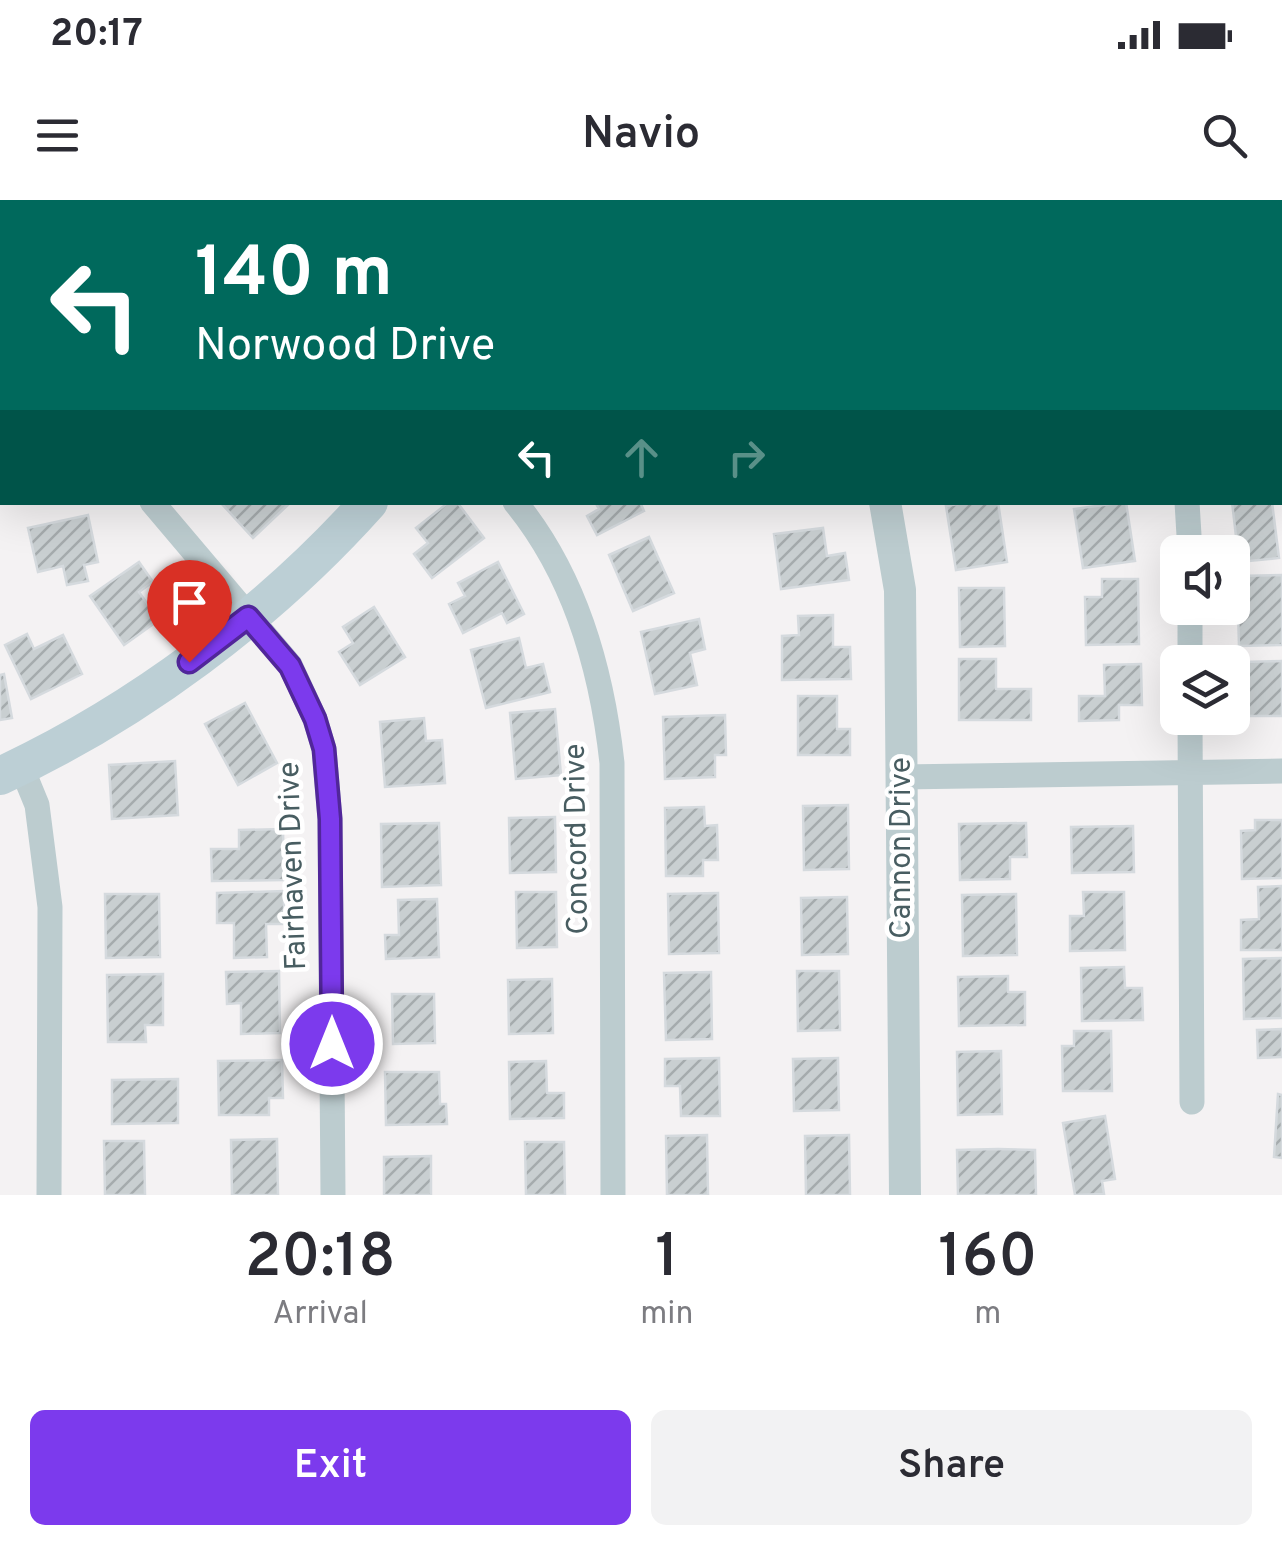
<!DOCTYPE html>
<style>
:root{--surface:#fff;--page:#f2f2f3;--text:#2b2b33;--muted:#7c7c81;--accent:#7c3aed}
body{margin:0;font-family:Overpass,sans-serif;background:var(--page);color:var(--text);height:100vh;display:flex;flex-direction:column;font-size:38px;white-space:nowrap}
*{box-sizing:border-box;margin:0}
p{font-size:32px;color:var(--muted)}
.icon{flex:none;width:55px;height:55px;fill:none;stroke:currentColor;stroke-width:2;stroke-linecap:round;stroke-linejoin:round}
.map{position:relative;height:995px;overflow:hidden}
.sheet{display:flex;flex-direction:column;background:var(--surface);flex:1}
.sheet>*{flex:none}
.banner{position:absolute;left:0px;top:0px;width:1282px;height:305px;box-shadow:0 10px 40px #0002;background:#00695c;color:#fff;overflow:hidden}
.controls{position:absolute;left:1160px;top:335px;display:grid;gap:20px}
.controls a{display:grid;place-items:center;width:90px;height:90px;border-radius:15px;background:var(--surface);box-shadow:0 10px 40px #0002;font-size:50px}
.pin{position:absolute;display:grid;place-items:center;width:85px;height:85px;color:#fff;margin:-102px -42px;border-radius:50% 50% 50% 0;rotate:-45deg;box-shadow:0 0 10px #0007}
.pin .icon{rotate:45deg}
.me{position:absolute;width:110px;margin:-55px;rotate:0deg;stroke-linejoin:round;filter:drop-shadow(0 0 8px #0008)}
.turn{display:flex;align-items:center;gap:35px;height:210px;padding:0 30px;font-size:45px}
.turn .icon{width:130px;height:130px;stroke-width:2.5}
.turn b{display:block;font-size:70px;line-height:85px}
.lanes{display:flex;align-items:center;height:95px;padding:0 30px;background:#0003;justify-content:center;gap:50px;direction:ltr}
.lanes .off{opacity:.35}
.eta{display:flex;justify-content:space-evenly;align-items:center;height:170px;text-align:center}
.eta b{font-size:60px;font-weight:600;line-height:70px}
.cta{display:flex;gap:20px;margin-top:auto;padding:20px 30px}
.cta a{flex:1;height:115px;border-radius:15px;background:var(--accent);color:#fff;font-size:40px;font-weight:600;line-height:115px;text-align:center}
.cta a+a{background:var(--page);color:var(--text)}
.status{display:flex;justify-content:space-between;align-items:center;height:70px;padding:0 50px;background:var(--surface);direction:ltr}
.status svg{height:28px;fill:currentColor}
header{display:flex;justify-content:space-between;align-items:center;height:130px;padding:0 30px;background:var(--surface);font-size:45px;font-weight:600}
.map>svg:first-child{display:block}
</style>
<div class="status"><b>20:17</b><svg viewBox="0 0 49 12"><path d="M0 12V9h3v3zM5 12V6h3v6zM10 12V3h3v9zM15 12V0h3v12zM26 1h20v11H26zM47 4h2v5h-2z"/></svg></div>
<header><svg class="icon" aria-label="menu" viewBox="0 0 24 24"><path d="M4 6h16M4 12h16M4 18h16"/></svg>Navio<svg class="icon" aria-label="search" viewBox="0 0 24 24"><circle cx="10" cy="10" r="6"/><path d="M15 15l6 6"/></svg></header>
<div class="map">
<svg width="1282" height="995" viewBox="0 0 1282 995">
<defs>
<pattern id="building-hatch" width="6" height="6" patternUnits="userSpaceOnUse" patternTransform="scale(2.5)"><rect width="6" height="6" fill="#c9cfd1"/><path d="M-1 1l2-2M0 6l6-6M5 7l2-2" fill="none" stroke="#a5abad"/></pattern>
</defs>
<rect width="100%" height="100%" fill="#f4f2f3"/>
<!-- building -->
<g fill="url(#building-hatch)" stroke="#d5dade" stroke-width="2.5">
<rect x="109" y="0" width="68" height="2"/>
<path d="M189,0H255V2H190Z"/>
<rect x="267" y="0" width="63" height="2"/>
<path d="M220,302H291L253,338Z"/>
<path d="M449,302H457L484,338L432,378L414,354L428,343L416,328Z"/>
<path d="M595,302H640L644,311L597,335L587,316L599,309Z"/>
<path d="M970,302H998L1007,362L956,370L946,306Z"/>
<path d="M1126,302L1135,361L1083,368L1074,309Z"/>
<path d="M1232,302H1272L1279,358L1239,362Z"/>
<path d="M88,315L98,362L84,365L88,381L67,385L63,366L38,372L28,328Z"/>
<path d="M823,328L827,356L845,353L849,380L781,389L774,334Z"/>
<path d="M649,337L674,393L633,411L609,355Z"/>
<path d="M139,362L153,382L139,392L159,420L124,445L90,396Z"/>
<path d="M498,362L524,414L507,423L502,413L463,433L449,404L465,396L458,383Z"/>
<path d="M1282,375V445L1239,446L1237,376Z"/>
<path d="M1102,379H1138L1139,444L1086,445L1085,397H1102Z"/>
<path d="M959,388H1004L1005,446L960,447Z"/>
<path d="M374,407L405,457L360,485L339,452L353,443L343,427Z"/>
<path d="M833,415V447H850L851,479L782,480V436L799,435L798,416Z"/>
<path d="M699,419L705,449L690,453L697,485L655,494L641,432Z"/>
<path d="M27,434L34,449L63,435L82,474L31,499L5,445Z"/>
<path d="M519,438L526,468L543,464L550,492L486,508L471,450Z"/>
<path d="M959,459H996V489H1031V520H959Z"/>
<path d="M1282,461V516H1245L1244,462Z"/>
<path d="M1141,464L1142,505H1119V520L1079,521V496H1105L1104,465Z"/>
<path d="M4,474L12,518L0,520V475Z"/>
<path d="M798,496H837V529H850V555H798Z"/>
<path d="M245,503L277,563L238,585L205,524Z"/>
<path d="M555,509L561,575L516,579L510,513Z"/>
<path d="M725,515L726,555H715V577L665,579L663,517Z"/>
<path d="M424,518L426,541L442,540L445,583L385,587L380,522Z"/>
<path d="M175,561L178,615L112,619L109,565Z"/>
<path d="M848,605L849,669L804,670L803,606Z"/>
<path d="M704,607L705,626L717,625L718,660H703V676H666L665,608Z"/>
<path d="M555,617L556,672L510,673L509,618Z"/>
<path d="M1255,620H1282V678L1242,679L1241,631L1255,630Z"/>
<path d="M439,623L441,685L382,687L381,624Z"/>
<path d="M1026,623L1027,657H1010V679L960,680L959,624Z"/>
<path d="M1133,626L1134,672L1072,673L1071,627Z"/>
<path d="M283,629L284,680L212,681L211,649H239V630Z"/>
<path d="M1282,686V750H1241V720L1259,719L1258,687Z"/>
<path d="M284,691V724H266L267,757L234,758V723H217V693Z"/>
<path d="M516,692H556L557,747L517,748Z"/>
<path d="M1083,692H1124L1125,750L1070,751V716H1084Z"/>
<path d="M718,693L719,753L669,754L668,694Z"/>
<path d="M105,694H159L160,757L106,758Z"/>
<path d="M1016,694L1017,755L963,756L962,695Z"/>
<path d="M847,697L848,754L802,755L801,698Z"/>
<path d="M437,699L439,757L386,759L385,735H399L398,700Z"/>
<path d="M1282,758V818L1244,819L1243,759Z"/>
<path d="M1124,767L1125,788H1142L1143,820L1082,821L1081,768Z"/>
<path d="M279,771L280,833L241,834V803L227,804L226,772Z"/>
<path d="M797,771H839L840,830L798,831Z"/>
<path d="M711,772L712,839L666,840L664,773Z"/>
<path d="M163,774V825H145L146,842H108L107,775Z"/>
<path d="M1008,776V792H1025V825L959,826L958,777Z"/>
<path d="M552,779L553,833L509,834L508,780Z"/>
<path d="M392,794H434L435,843L393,844Z"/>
<path d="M1282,829V857L1258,858L1257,830Z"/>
<path d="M1074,831H1111L1112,891H1063L1062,846H1074Z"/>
<path d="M1001,851L1002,914L958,915L957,852Z"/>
<path d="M719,858L720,916H681L680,886H665V859Z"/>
<path d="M838,858L839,910L794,911L793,859Z"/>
<path d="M282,860L283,898H269V915H219L218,861Z"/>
<path d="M546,861L547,893H564V918L510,919L509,862Z"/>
<path d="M385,872H439L440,904H446L447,924L386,925Z"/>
<path d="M178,879V923L112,924V880Z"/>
<path d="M1278,894L1282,895V958L1274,957Z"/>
<path d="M1105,916L1115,979L1102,981L1104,994L1075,995L1063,923Z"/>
<path d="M707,935L708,995H667L666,936Z"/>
<path d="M849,935L850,995H806L805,936Z"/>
<path d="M277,939L278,995H232L231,940Z"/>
<path d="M104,941H144L145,995H105Z"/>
<path d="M525,942H564L565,995H526Z"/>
<path d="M998,949L1035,950L1036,995H958L957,950Z"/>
<path d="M431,956V995H384V957Z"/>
</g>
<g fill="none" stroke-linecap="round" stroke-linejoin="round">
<!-- minor -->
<g stroke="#bccccf" stroke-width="25">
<path d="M1066,0L1067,2"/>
<path d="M152,302L290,465L315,519L324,549L330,619L333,995"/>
<path d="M515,302C575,375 602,471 612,563L613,995"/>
<path d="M1187,302L1190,352"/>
<path d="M1190,408V462"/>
<path d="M1190,518L1192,902"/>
<path d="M21,566L37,605L50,707L49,995"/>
<path d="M901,577L1282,571"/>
</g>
<!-- tertiary -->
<g stroke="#bccccf" stroke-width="32">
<path d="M602,0L606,2"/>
<path d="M885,302L900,390L905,995"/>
</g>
<!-- secondary -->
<g stroke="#bccfd5" stroke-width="38">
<path d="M564,2L565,0"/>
<path d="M0,576C136,513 269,414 369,302"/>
</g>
</g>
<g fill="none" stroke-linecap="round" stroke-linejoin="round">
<defs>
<path id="route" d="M189,462L248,417L290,466L315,519L324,549L330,619L332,844"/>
</defs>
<!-- route casing -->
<use href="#route" stroke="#51269a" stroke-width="25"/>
<!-- route -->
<use href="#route" stroke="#7c3aed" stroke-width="18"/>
</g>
<g text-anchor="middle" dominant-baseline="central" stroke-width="9" stroke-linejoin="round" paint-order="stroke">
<!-- street labels -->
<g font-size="30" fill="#485d61" stroke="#fff">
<text transform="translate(578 639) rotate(-91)">Concord Drive</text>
<text transform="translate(902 648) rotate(-90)">Cannon Drive</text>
<text transform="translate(294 666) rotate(-92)">Fairhaven Drive</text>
</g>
</g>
</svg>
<div class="controls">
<a><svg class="icon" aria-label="sound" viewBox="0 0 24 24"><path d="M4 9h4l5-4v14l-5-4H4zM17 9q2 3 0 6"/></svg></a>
<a><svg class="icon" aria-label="layers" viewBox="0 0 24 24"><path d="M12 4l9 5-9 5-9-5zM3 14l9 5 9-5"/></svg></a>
</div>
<div class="pin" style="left:189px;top:462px;background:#d93025"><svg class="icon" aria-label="arrive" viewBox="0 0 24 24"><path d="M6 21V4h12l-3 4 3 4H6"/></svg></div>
<svg class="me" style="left:332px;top:844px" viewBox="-20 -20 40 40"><circle r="17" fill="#7c3aed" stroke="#fff" stroke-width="3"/><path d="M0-11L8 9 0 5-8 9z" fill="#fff"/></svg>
<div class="banner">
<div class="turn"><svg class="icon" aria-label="left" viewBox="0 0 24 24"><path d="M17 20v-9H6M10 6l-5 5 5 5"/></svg><div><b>140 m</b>Norwood Drive</div></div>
<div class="lanes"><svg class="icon" aria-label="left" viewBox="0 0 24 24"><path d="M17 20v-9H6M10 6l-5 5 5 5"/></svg><svg class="icon off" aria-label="ahead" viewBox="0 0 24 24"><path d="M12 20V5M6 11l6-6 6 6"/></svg><svg class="icon off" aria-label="right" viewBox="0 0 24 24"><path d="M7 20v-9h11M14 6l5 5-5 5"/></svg></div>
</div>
</div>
<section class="sheet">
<div class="eta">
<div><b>20:18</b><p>Arrival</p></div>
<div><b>1</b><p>min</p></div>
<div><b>160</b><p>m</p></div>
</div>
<div class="cta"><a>Exit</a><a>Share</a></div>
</section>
